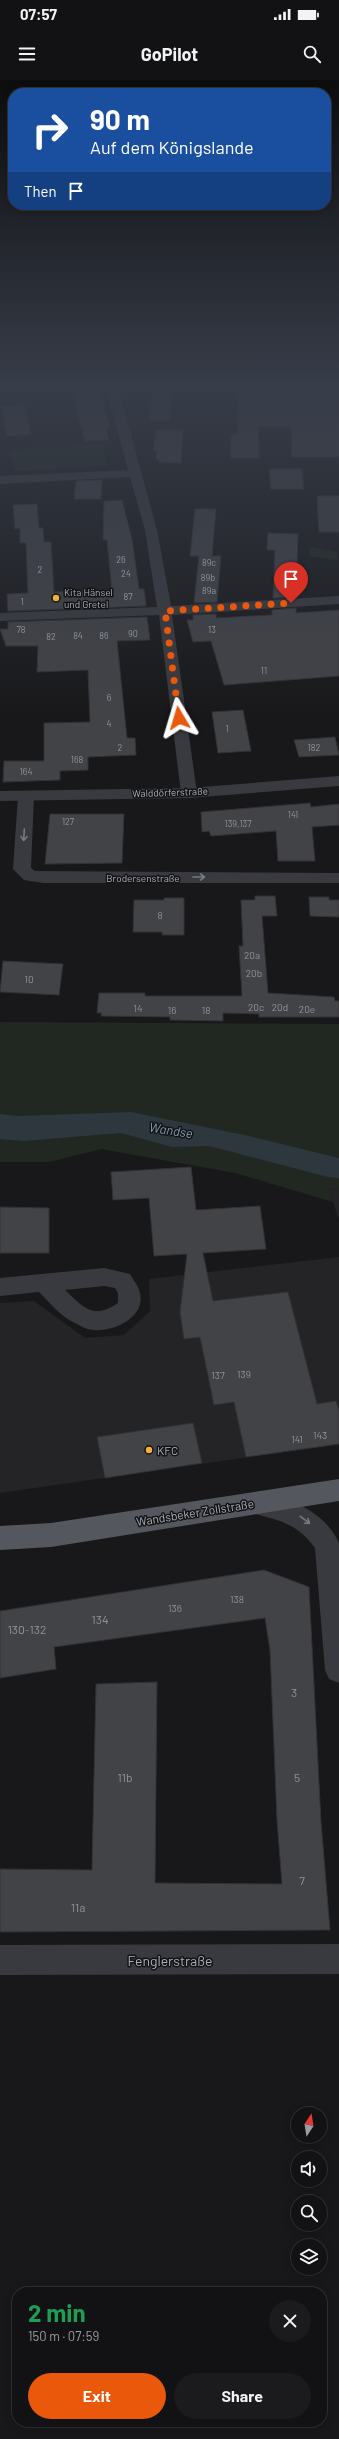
<!DOCTYPE html>
<meta charset="utf-8">
<style>
:root{--surface:#121214;--page:#1b1b1d;--text:#f1f3f6;--muted:#9c9ea0;--line:#313234;--accent:#ea580c}
body{margin:0;font-family:Barlow,sans-serif;background:var(--page);color:var(--text);height:100vh;display:flex;flex-direction:column;font-size:15px;white-space:nowrap}
*{box-sizing:border-box;margin:0}
p{font-size:13px;color:var(--muted)}
.icon{flex:none;width:22px;height:22px;fill:none;stroke:currentColor;stroke-width:2;stroke-linecap:round;stroke-linejoin:round}
.map{position:relative;flex:1;overflow:hidden}
.side{position:absolute;left:12px;top:2207px;width:315px;height:140px;display:flex;flex-direction:column;background:var(--surface);border-radius:16px;box-shadow:0 2px 10px #0003,0 0 0 1px var(--line)}
.side>*{flex:none}
.guide{position:absolute;left:8px;top:8px;width:323px;height:122px;border-radius:16px;box-shadow:0 2px 10px #0003,0 0 0 1px var(--line);background:#1a4fa0;color:#fff;overflow:hidden}
.needle{width:26px;rotate:12deg}
.tools{position:absolute;left:291px;top:2027px;display:grid;gap:8px}
.tools a{display:grid;place-items:center;width:36px;height:36px;border-radius:50%;background:var(--surface);box-shadow:0 2px 10px #0003,0 0 0 1px var(--line);font-size:20px}
.pin{position:absolute;display:grid;place-items:center;width:34px;height:34px;color:#fff;margin:-41px -17px;border-radius:50% 50% 50% 0;rotate:-45deg;box-shadow:0 0 4px #0007}
.pin .icon{rotate:45deg}
.me{position:absolute;width:44px;margin:-22px;rotate:353deg;stroke-linejoin:round;filter:drop-shadow(0 0 3px #0008)}
.turn{display:flex;align-items:center;gap:14px;height:84px;padding:0 16px;font-size:18px}
.turn .icon{width:52px;height:52px;stroke-width:2.5}
.turn b{display:block;font-size:28px;line-height:34px}
.then{display:flex;align-items:center;height:38px;padding:0 16px;background:#0003;gap:8px;font-size:15px}
.round{display:grid;place-items:center;flex:none;width:42px;height:42px;border-radius:21px;background:var(--page)}
.overview{display:flex;align-items:center;justify-content:space-between;height:68px;padding:0 16px}
h1{font-size:24px;font-weight:700;line-height:30px;color:#1e9e55}
.cta{display:flex;gap:8px;margin-top:auto;padding:8px 16px}
.cta a{flex:1;height:46px;border-radius:24px;background:var(--accent);color:#fff;font-size:16px;font-weight:700;line-height:46px;text-align:center}
.cta a+a{background:var(--page);color:var(--text)}
.status{display:flex;justify-content:space-between;align-items:center;height:28px;padding:0 20px;background:var(--surface);direction:ltr}
.status svg{height:11px;fill:currentColor}
header{display:flex;justify-content:space-between;align-items:center;height:52px;padding:0 16px;background:var(--surface);font-size:18px;font-weight:700}
.map>svg:first-child{display:block}
</style>
<div class="status"><b>07:57</b><svg viewBox="0 0 49 12"><path d="M0 12V9h3v3zM5 12V6h3v6zM10 12V3h3v9zM15 12V0h3v12zM26 1h20v11H26zM47 4h2v5h-2z"/></svg></div>
<header><svg class="icon" aria-label="menu" viewBox="0 0 24 24"><path d="M4 6h16M4 12h16M4 18h16"/></svg>GoPilot<svg class="icon" aria-label="search" viewBox="0 0 24 24"><circle cx="10" cy="10" r="6"/><path d="M15 15l6 6"/></svg></header>
<div class="map">
<svg width="339" height="2359" viewBox="0 0 339 2359">
<rect width="100%" height="100%" fill="#18181a"/>
<!-- built -->
<g fill="#242427">
<path d="M329,1108L339,1109V1140L333,1122Z"/>
<path d="M339,1177V1364L0,1413V1223L34,1221L85,1258L124,1255L150,1231L149,1199Z"/>
</g>
<!-- green -->
<g fill="#202821">
<path d="M103,364L107,386L15,391C14,384 10,380 9,373L28,368Z"/>
<path d="M310,467L337,472V480L309,476Z"/>
<path d="M0,942L339,944V1109L329,1108L333,1122L235,1093L101,1069L49,1082H0Z"/>
</g>
<!-- water -->
<path fill="#2e373e" d="M131,1032L249,1056L339,1078V1098L328,1097L209,1066L172,1067L121,1053L23,1061L0,1059V1034L18,1036Z"/>
<!-- building -->
<g fill="#424347" stroke="#323236">
<path d="M71,307H99L110,348H106L109,360L85,361Z"/>
<path d="M154,307H173L169,341L149,340Z"/>
<path d="M238,307L339,308V377H292L291,347L258,346L259,378H231V357L233,354H238Z"/>
<path d="M24,324L31,354L7,356L1,326Z"/>
<path d="M156,350H183L181,383L159,382L160,380H156L157,371H153Z"/>
<path d="M269,389H302L304,409H271Z"/>
<path d="M102,400L101,419H74L76,401Z"/>
<path d="M317,416H339V452H319Z"/>
<path d="M122,420L132,459L139,509H144L146,526L8,531L7,514L28,513L26,463H20V448L15,449L13,425L37,424L39,448H43L44,462H51L54,512L112,510L107,460H103L104,421Z"/>
<path d="M195,429H216L212,476H221L217,522L194,523L199,476H190Z"/>
<path d="M268,453L298,454L296,517L273,518L275,470H267Z"/>
<path d="M296,528V533L339,530V596L224,605L211,561L193,562L187,540H193V535L216,534V538L272,535V530Z"/>
<path d="M147,537L150,560L117,561L127,658H135L136,675L88,677V690L60,691V700L3,702L4,681H44V643L90,642L88,590L37,592L38,566H6L0,549H8V542Z"/>
<path d="M243,630L251,671L218,673L212,632Z"/>
<path d="M335,657L339,675L299,677L294,660Z"/>
<path d="M310,723L311,727L339,724V745L312,747L315,781H278L276,751L211,756L209,751L202,752L201,732Z"/>
<path d="M50,734H124L122,783L45,784Z"/>
<path d="M255,816H275L277,836H262L268,913L334,917L335,921H339V937H259V934L223,933V941L170,940V937L101,936L102,933H97L99,913H145V916H242L239,866H243L241,820H255Z"/>
<path d="M309,817H329V820H339V837L310,836Z"/>
<path d="M164,818H184V855H162V852H133L134,820H164Z"/>
<path d="M3,881L63,884L59,915L0,912Z"/>
<path d="M191,1087L196,1130L260,1126L266,1169L203,1173L213,1221L288,1212L317,1324L336,1321L339,1331V1364L246,1377L234,1322L214,1325L200,1257L184,1259L180,1232L187,1174L154,1176L149,1118L113,1120L111,1092Z"/>
<path d="M0,1127L49,1128V1173H0Z"/>
<path d="M193,1343L202,1383L105,1398L97,1357Z"/>
<path d="M264,1490L309,1507L321,1742L330,1850L0,1852V1789L92,1790L96,1604L157,1602L155,1803L282,1804L277,1740L270,1570L265,1538L54,1567L56,1589L0,1598V1531Z"/>
</g>
<g fill="none" stroke-linecap="round" stroke-linejoin="round">
<!-- minor -->
<g fill="#393a3f" fill-rule="evenodd">
<path d="M106,307H118L157,450L171,526L339,516V524L172,535L197,713L195,716H183L181,713L159,535L0,541V533L157,527L145,450L130,397L0,404V396L128,390Z"/>
<path d="M26,711L32,713L34,716L31,788L35,791L339,793V803H43L24,800L13,789L18,716L20,713Z"/>
<path d="M104,1188L130,1194C133,1200 139,1206 140,1213C146,1237 114,1252 94,1250C89,1250 82,1247 77,1244C62,1238 50,1223 39,1212L0,1216V1198ZM104,1206L115,1208L118,1213V1223C93,1240 84,1228 65,1210Z"/>
<path d="M255,1412C289,1418 324,1430 339,1463V1603L329,1599L325,1590L315,1468C295,1440 275,1441 246,1431L242,1423L246,1415Z"/>
<path d="M339,1864V1894L0,1895V1865Z"/>
</g>
<!-- tertiary -->
<path fill="#393a3f" fill-rule="evenodd" d="M339,696V706L189,718L0,721V711L189,708Z"/>
<!-- primary -->
<path fill="#55575e" fill-rule="evenodd" d="M339,1399V1421L51,1467L0,1470V1446L51,1443Z"/>
</g>
<!-- one-way arrows -->
<defs><path id="oneway-shaft" d="M-6 0H5M1.5-3L5.5 0L1.5 3" fill="none" stroke-width="1.6" stroke-linecap="round" stroke-linejoin="round"/></defs>
<g stroke="#777a82">
<use href="#oneway-shaft" transform="translate(24 755) rotate(93)"/>
<use href="#oneway-shaft" transform="translate(199 797)"/>
<use href="#oneway-shaft" transform="translate(305 1440) rotate(36)"/>
</g>
<!-- sky -->
<linearGradient id="sky" x2="0" y2="1"><stop stop-color="#0d0d0e"/><stop offset="0.48" stop-color="#373d49"/><stop offset="1" stop-color="#373d49" stop-opacity="0"/></linearGradient>
<rect width="339" height="637" fill="url(#sky)"/>
<g fill="none" stroke-linecap="round" stroke-linejoin="round">
<!-- route -->
<path stroke="#ea580c" stroke-width="7" stroke-dasharray="0 12.6" d="M179,638L165,531L291,523"/>
</g>
<!-- markers -->
<g fill="#efb33b" stroke="#131315" stroke-width="1.5">
<circle cx="56" cy="518" r="4"/>
<circle cx="149" cy="1370" r="4"/>
</g>
<g text-anchor="middle" dominant-baseline="central" stroke-width="3" stroke-linejoin="round" paint-order="stroke">
<!-- far-number labels -->
<g font-size="9" fill="#90949c">
<text x="121" y="479">26</text>
<text x="209" y="482">89c</text>
<text x="40" y="489">2</text>
<text x="126" y="493">24</text>
<text x="208" y="497">89b</text>
<text x="209" y="510">89a</text>
<text x="128" y="516">87</text>
<text x="22" y="521">1</text>
<text x="21" y="549">78</text>
<text x="212" y="549">13</text>
<text x="133" y="553">90</text>
<text x="78" y="555">84</text>
<text x="104" y="555">86</text>
<text x="51" y="556">82</text>
<text x="264" y="590">11</text>
<text x="109" y="617">6</text>
<text x="109" y="643">4</text>
<text x="227" y="648">1</text>
<text x="120" y="667">2</text>
<text x="314" y="667">182</text>
<text x="77" y="679">168</text>
<text x="26" y="691">164</text>
<text x="293" y="734">141</text>
<text x="68" y="741">127</text>
<text x="238" y="743">139,137</text>
</g>
<!-- far-poi labels -->
<g font-size="10" fill="#aaafb9" stroke="#131315" text-anchor="start">
<text x="64" y="512">Kita Hänsel<tspan x="64" dy="12">und Gretel</tspan></text>
</g>
<!-- far-street labels -->
<g font-size="10" fill="#aaafb9" stroke="#131315">
<text transform="translate(170 712) rotate(-2)">Walddörferstraße</text>
<text x="143" y="798">Brodersenstraße</text>
</g>
<!-- number labels -->
<g font-size="10" fill="#90949c">
<text x="160" y="835">8</text>
<text x="252" y="875">20a</text>
<text x="254" y="893">20b</text>
<text x="29" y="899">10</text>
<text x="256" y="927">20c</text>
<text x="280" y="927">20d</text>
<text x="138" y="928">14</text>
<text x="307" y="929">20e</text>
<text x="172" y="930">16</text>
<text x="206" y="930">18</text>
<text x="244" y="1294">139</text>
<text x="218" y="1295">137</text>
<text x="320" y="1355">143</text>
<text x="297" y="1359">141</text>
<text x="237" y="1519">138</text>
<text x="175" y="1528">136</text>
</g>
<!-- poi labels -->
<g font-size="12" fill="#aaafb9" stroke="#131315" text-anchor="start">
<text x="157" y="1370">KFC</text>
</g>
<!-- street labels -->
<g font-size="12" fill="#aaafb9" stroke="#131315">
<text transform="translate(195 1432) rotate(-9)">Wandsbeker Zollstraße</text>
</g>
<!-- near-number labels -->
<g font-size="12" fill="#90949c">
<text x="100" y="1539">134</text>
<text x="27" y="1549">130-132</text>
<text x="294" y="1612">3</text>
<text x="125" y="1697">11b</text>
<text x="297" y="1697">5</text>
<text x="302" y="1800">7</text>
<text x="78" y="1827">11a</text>
</g>
<!-- water labels -->
<g font-size="13" font-style="italic" fill="#829cb3" stroke="#131315">
<text transform="translate(171 1050) rotate(9)">Wandse</text>
</g>
<!-- near-street labels -->
<g font-size="14" fill="#aaafb9" stroke="#131315">
<text x="170" y="1880">Fenglerstraße</text>
</g>
</g>
</svg>
<div class="tools">
<a><svg class="needle" viewBox="-14 -14 28 28"><path d="M0-13l5 13h-10z" fill="#e53935"/><path d="M0 13l5-13h-10z" fill="#9c9ea0"/></svg></a>
<a><svg class="icon" aria-label="sound" viewBox="0 0 24 24"><path d="M4 9h4l5-4v14l-5-4H4zM17 9q2 3 0 6"/></svg></a>
<a><svg class="icon" aria-label="search" viewBox="0 0 24 24"><circle cx="10" cy="10" r="6"/><path d="M15 15l6 6"/></svg></a>
<a><svg class="icon" aria-label="layers" viewBox="0 0 24 24"><path d="M12 4l9 5-9 5-9-5zM3 14l9 5 9-5"/></svg></a>
</div>
<div class="pin" style="left:291px;top:523px;background:#d93025"><svg class="icon" aria-label="arrive" viewBox="0 0 24 24"><path d="M6 21V4h12l-3 4 3 4H6"/></svg></div>
<svg class="me" style="left:179px;top:638px" viewBox="-20 -20 40 40"><path d="M0-17L14 15 0 8-14 15z" fill="#ea580c" stroke="#fff" stroke-width="4"/></svg>
<div class="guide">
<div class="turn"><svg class="icon" aria-label="right" viewBox="0 0 24 24"><path d="M7 20v-9h11M14 6l5 5-5 5"/></svg><div><b>90 m</b>Auf dem Königslande</div></div>
<div class="then">Then<svg class="icon" aria-label="arrive" viewBox="0 0 24 24"><path d="M6 21V4h12l-3 4 3 4H6"/></svg></div>
</div>
<section class="side">
<div class="overview"><div><h1>2 min</h1><p>150 m · 07:59</p></div><a class="round"><svg class="icon" aria-label="close" viewBox="0 0 24 24"><path d="M6 6l12 12M18 6L6 18"/></svg></a></div>
<div class="cta"><a>Exit</a><a>Share</a></div>
</section>
</div>
